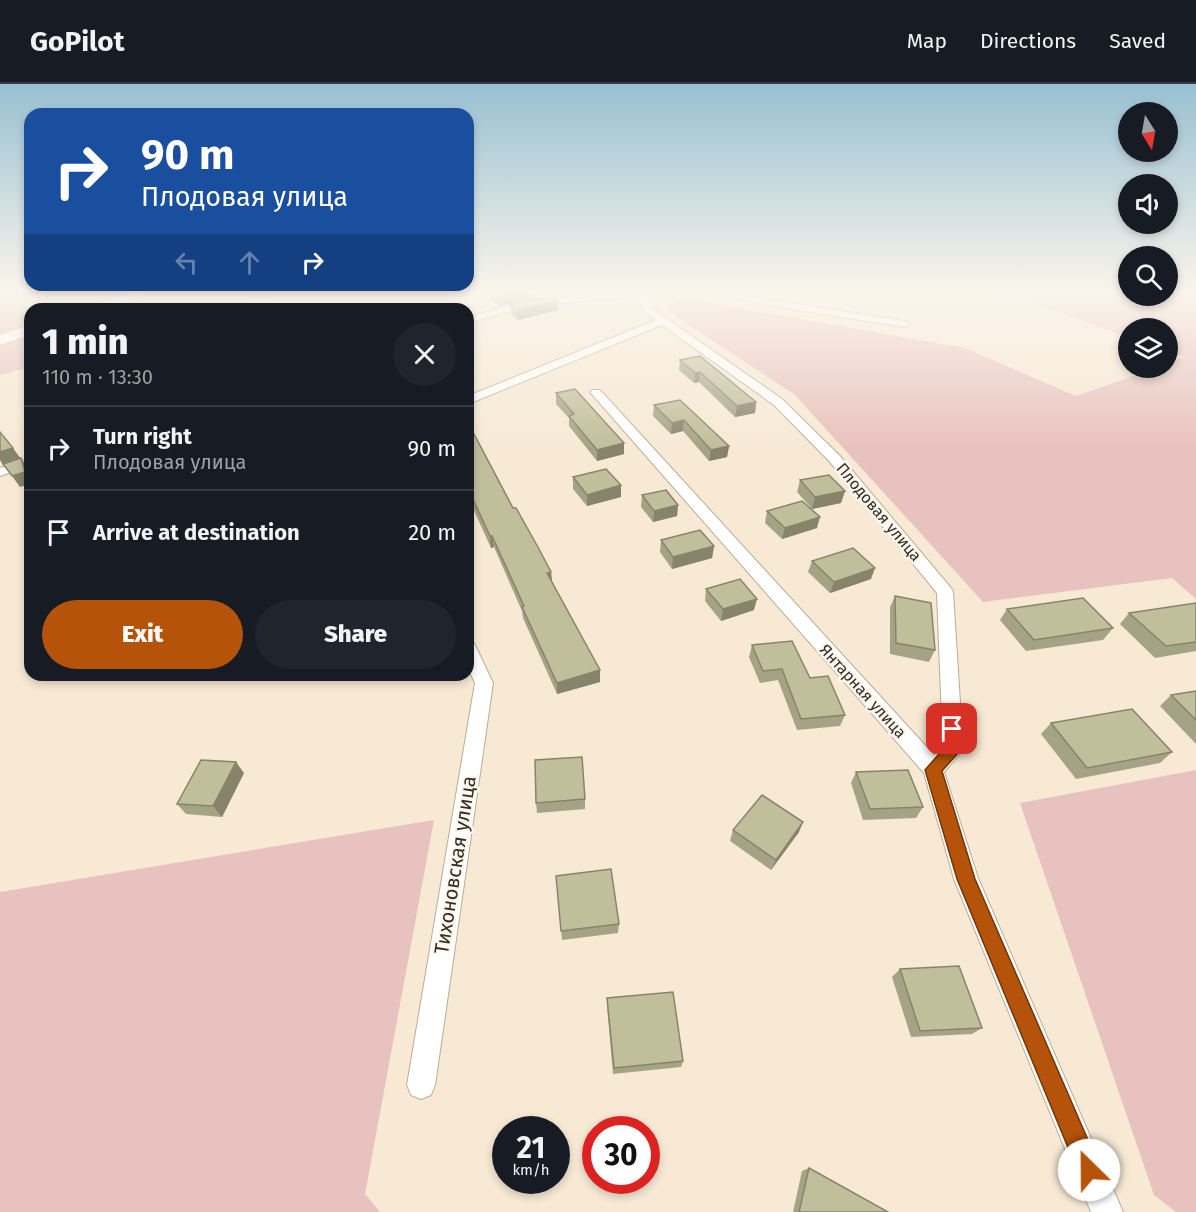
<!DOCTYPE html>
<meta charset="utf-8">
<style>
:root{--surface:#171b24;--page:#20242c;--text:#f1f3f6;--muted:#9ea1a6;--line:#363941;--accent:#b45309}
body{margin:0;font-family:"Fira Sans",sans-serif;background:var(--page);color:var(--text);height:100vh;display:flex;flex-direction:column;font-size:22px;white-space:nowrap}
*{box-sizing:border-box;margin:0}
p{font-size:20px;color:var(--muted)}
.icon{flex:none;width:33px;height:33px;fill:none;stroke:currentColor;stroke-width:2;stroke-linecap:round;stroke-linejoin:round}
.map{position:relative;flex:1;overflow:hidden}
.panel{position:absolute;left:24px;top:219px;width:450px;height:378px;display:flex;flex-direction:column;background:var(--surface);border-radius:18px;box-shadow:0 3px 9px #0003}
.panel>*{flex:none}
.top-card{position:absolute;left:24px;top:24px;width:450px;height:183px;border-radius:18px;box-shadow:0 3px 9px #0003;background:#1a4fa0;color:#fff;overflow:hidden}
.needle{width:39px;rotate:169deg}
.fabs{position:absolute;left:1118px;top:18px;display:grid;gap:12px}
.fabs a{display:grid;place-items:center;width:60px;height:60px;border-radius:50%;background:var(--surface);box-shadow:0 3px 9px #0003;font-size:30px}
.speed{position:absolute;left:492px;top:1032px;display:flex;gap:12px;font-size:30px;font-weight:700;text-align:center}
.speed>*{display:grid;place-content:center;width:78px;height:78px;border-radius:50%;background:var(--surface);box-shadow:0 3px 9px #0003;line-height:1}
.speed small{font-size:15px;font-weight:400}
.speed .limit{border:9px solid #d22;background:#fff;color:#111}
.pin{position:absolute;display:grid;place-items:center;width:51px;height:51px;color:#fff;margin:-26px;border-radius:12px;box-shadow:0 3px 9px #0006}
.me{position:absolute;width:66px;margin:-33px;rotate:337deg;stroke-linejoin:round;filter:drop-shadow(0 0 4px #0008)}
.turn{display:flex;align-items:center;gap:21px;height:126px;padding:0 18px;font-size:27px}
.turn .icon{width:78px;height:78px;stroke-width:2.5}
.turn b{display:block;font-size:42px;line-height:51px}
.lanes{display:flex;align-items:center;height:57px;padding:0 18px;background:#0003;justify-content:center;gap:30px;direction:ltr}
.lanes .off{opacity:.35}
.round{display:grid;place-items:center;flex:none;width:63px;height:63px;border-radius:32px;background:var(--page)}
.headline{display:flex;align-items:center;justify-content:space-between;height:102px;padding:0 18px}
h1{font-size:36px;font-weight:800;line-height:45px}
.button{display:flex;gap:12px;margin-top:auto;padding:12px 18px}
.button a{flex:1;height:69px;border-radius:36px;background:var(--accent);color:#fff;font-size:24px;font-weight:800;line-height:69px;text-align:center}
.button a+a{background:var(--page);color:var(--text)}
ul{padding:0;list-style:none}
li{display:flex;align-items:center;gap:18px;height:84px;padding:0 18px;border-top:2px solid var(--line)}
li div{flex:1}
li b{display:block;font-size:22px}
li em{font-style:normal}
header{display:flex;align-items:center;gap:36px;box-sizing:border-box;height:84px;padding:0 30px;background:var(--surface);border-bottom:2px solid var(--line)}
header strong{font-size:28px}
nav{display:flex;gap:33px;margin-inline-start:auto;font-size:21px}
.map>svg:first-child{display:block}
</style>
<header>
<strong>GoPilot</strong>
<nav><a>Map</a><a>Directions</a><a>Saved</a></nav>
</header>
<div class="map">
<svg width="1196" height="1128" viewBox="0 0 1196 1128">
<rect width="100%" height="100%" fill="#f7e9d4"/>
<!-- green -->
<g fill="#e8c2be">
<path d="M0,206H136L78,225H30V240L0,250Z"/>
<path d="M165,206H297L226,225H109Z"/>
<path d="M952,206H1128V212H1167V206H1196V515L1172,494L983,518L795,311L665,225L681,214L965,264L1076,312L1156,284H1167V280L1184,273L1167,267V244H1128V253L1022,214Z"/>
<path d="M30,251V283L0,291V261Z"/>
<path d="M1196,686V1128H1176L1154,1111L1020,719Z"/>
<path d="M434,736L365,1110L380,1128H0V808Z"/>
</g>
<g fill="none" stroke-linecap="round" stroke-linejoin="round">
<!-- stream -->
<path stroke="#c1d2b2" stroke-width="4" d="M0,234L93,206"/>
<defs>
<g id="minor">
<path d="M635,206H672L647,211L649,222L782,315L840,372L951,504L953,508L963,666L944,688L978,794L1123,1128H1091L954,795L924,689L590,308L592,306H600L934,671L943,663L937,509L830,378L774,321L662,241L468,320V312L656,236L642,225L638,212L531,222L468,239V233L530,216Z"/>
<path d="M705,206H730L765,215L905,237L910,240L905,243L765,221Z"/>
<path d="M30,374V382L0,392V384Z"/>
<path d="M468,557L474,559L493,599L435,1001L431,1011L421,1015L411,1011L407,1001L475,599L468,584Z"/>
</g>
<g id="secondary">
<path d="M137,206H158L109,225H88L90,222Z"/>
<path d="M30,241V251L0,261V251Z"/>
</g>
</defs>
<!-- minor casing -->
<use href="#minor" stroke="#baad98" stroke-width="2"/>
<!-- secondary casing -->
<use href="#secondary" stroke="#baad98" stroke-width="1"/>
<!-- minor -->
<use href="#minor" fill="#fff" fill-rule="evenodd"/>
<!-- secondary -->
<use href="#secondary" fill="#fff" fill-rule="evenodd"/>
</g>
<!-- wall -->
<g fill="#a5a385">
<path d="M488,206H532V214L500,222L489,214Z"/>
<path d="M510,220L558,226L518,236L511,230Z"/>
<path d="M680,276L756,318L755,329L735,333L699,298L694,299L679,286Z"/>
<path d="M556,309L624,359V370L597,377L569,342V334L556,320Z"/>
<path d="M680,316L729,362L727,373L709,377L683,347L671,350L653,332L654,321Z"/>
<path d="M468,346L513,424L551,488L552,497L600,598L557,610L523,534L522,527L494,463L491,464L472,422L470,423L468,419Z"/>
<path d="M573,393L621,401V413L587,422L573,405Z"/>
<path d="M800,396L845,407L841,419L812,425L797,408Z"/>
<path d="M642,411L678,421L677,432L653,438L641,423Z"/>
<path d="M767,427L817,444L782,455L765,439Z"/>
<path d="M661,456L714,462L712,474L672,485L660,468Z"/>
<path d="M812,477L871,495L830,509L808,488Z"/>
<path d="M706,505L754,526L721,537L705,517Z"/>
<path d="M895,512L935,566L929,578L890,570V523Z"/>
<path d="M1196,519V567L1155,574L1120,540L1129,529Z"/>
<path d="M1007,525L1113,544L1103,556L1026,567L1000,536Z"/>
<path d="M752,561L810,594L845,631L840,642L797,646L778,596L760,599L749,573Z"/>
<path d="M1196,607V660L1160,622L1171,611Z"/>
<path d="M1051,639L1172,668L1160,679L1076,695L1041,650Z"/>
<path d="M856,688L923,723L916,734L863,736L851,699Z"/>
<path d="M244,689L222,733L186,730L177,720Z"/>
<path d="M585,715V725L537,729L536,719Z"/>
<path d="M733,746L799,748L771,786L730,757Z"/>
<path d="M556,792L619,840L618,849L562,856Z"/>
<path d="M900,885L982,944L972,950L911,953L892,893Z"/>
<path d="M607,914L683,977L681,983L613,990L607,922Z"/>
<path d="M809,1084L888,1128H793L802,1087Z"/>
</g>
<!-- shaded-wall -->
<g fill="#86856c">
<path d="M523,206H532V214L500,222L499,213Z"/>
<path d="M558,217V226L518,236V226Z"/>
<path d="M700,288L699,298L694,299L695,289Z"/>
<path d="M756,318L755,329L735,333L737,322Z"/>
<path d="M684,336L683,347L671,350L672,339Z"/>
<path d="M624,359V370L597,377V366Z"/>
<path d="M729,362L727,373L709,377L711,366Z"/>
<path d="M13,364L21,375L3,381L0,376V368Z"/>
<path d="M21,374L29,385L30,389V400L20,403L12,392Z"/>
<path d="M621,401V413L587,422V411Z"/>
<path d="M845,407L841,419L812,425L815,413Z"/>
<path d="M468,411H471L472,422L470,423Z"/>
<path d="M678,421L677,432L653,438L654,427Z"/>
<path d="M820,433L817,444L782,455L785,444Z"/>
<path d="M490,452H492L494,463L491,464Z"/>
<path d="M714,462L712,474L672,485L673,473Z"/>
<path d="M875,484L871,495L830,509L834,498Z"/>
<path d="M551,488L552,499L547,489Z"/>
<path d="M757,515L754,526L721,537L723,525Z"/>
<path d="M600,586V598L557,610V599Z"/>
<path d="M236,678L244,689L222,733L213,722Z"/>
<path d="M803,738L799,748L771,786L776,776Z"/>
</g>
<!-- building -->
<g fill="#c0be9b" stroke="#86856c" stroke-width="1.5">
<path d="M490,206H523L499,213Z"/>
<path d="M550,213L558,217L518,226L510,220Z"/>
<path d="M421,221L430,225H407Z"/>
<path d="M700,272L756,318L737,322L700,288L695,289L680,276Z"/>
<path d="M575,305L624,359L597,366L569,332L574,330L556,309Z"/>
<path d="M680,316L729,362L711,366L684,336L672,339L654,321Z"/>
<path d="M468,346L471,350H474L513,424H516L539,465L551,488L547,489L600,586L557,599L522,523L524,522L492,452H490L471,411H468Z"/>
<path d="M0,348L13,364L0,368Z"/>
<path d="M21,374L25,388L12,392L3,380Z"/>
<path d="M606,385L621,401L587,411L573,393Z"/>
<path d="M829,391L845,407L815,413L800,396Z"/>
<path d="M666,406L678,421L654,427L642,411Z"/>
<path d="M802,417L820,433L785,444L767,427Z"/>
<path d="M700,446L714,462L673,473L661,456Z"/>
<path d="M853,464L875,484L834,498L812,477Z"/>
<path d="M740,495L757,515L723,525L706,505Z"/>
<path d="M895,512L931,519L935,566L896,559Z"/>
<path d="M1083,514L1113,544L1034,556L1007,525Z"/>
<path d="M1196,519V558L1166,562L1129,529Z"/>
<path d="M792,557L810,594L828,592L845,631L801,635L782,585L763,587L752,561Z"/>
<path d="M1196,607V636L1171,611Z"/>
<path d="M1132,625L1172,668L1087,684L1051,639Z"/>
<path d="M582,673L585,715L536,719L535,676Z"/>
<path d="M201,676L236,678L213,722L177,720Z"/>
<path d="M908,686L923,723L870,725L856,688Z"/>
<path d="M762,711L803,738L776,776L733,746Z"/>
<path d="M611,785L619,840L561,847L556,792Z"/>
<path d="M959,882L982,944L920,947L900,885Z"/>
<path d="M673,908L683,977L614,984L607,914Z"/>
<path d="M809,1084L888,1128H799Z"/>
</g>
<!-- sky -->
<linearGradient id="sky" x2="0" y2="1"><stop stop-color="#98c0d2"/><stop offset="0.57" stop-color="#fbf5ec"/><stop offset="1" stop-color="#fbf5ec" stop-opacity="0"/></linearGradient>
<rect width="1196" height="364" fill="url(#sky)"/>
<!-- route -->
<path fill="#b45309" stroke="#753606" stroke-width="1.5" d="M952,639L958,641L961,666L942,687L975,795L1101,1086L1098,1095L1089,1098L1081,1095L957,795L925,686L945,663V645L947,641Z"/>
<g text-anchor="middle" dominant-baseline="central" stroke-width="5" stroke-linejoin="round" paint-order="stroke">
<!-- street labels -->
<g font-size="16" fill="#322d25" stroke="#fdf8ef">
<text transform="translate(879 428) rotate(50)">Плодовая улица</text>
<text transform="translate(863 607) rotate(48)">Янтарная улица</text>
</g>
<!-- near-street labels -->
<g font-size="20" fill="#322d25" stroke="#fdf8ef">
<text transform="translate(455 781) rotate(-81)">Тихоновская улица</text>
</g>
</g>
</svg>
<div class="fabs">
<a><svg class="needle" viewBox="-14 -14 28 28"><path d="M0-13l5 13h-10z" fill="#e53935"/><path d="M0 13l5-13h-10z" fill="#9ea1a6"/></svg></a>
<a><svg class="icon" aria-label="sound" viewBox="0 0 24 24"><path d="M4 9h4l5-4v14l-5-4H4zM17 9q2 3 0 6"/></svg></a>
<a><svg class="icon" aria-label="search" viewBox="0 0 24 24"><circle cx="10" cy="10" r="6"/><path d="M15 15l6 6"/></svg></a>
<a><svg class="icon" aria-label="layers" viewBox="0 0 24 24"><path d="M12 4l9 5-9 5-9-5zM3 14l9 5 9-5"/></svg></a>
</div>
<div class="speed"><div>21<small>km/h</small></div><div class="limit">30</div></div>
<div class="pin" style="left:952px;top:645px;background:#d93025"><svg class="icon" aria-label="arrive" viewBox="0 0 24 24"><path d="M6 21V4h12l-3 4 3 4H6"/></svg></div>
<svg class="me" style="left:1089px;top:1086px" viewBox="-20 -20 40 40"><circle r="19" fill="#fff"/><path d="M0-13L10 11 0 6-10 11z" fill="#b45309"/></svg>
<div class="top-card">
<div class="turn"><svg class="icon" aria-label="right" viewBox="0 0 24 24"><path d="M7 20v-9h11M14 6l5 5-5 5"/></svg><div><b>90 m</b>Плодовая улица</div></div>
<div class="lanes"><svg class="icon off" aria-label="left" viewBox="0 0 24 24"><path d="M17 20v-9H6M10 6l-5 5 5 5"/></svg><svg class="icon off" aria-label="ahead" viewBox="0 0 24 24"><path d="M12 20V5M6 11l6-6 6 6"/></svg><svg class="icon" aria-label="right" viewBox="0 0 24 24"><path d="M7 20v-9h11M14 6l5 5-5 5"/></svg></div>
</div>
<section class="panel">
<div class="headline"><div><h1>1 min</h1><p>110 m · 13:30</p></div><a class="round"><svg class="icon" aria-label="close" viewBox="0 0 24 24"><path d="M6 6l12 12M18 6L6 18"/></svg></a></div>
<ul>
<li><svg class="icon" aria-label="right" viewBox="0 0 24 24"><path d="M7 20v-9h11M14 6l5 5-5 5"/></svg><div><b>Turn right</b><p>Плодовая улица</p></div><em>90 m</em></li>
<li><svg class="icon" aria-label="arrive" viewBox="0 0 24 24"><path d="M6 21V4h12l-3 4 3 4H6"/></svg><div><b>Arrive at destination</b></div><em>20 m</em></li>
</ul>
<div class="button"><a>Exit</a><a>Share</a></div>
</section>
</div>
